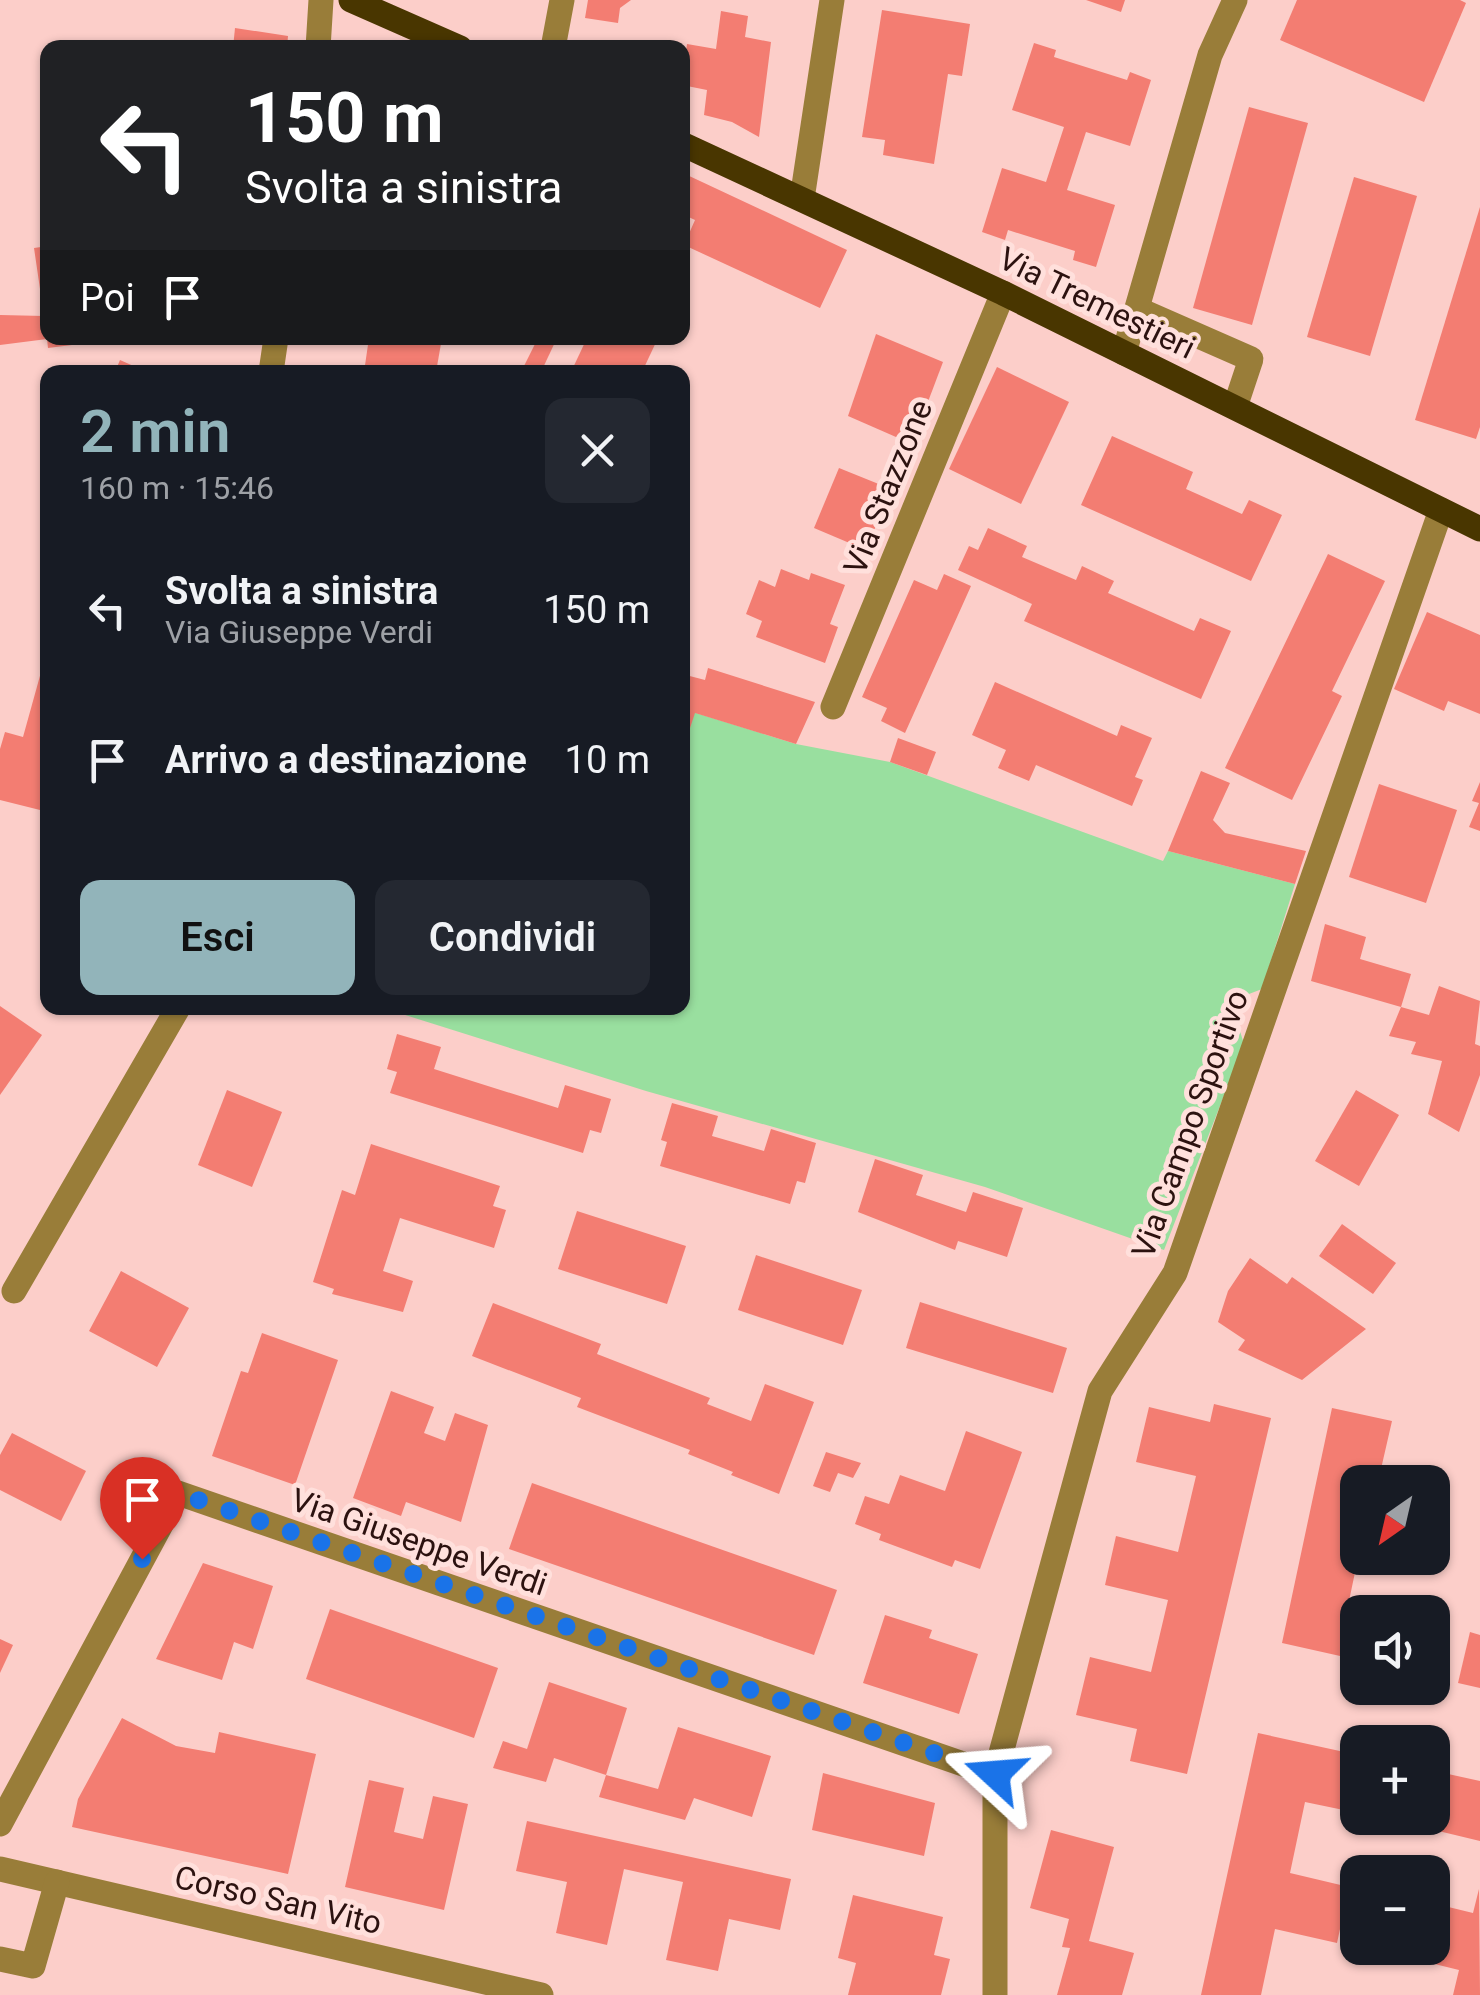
<!DOCTYPE html>
<html lang="it">
<meta charset="utf-8">
<style>
:root{--surface:#171b24;--page:#242831;--text:#f1f3f6;--muted:#9ea1a6;--accent:#92b4ba}
body{margin:0;font-family:Roboto,sans-serif;background:var(--page);color:var(--text);height:100vh;display:flex;flex-direction:column;font-size:38px;white-space:nowrap}
*{box-sizing:border-box;margin:0}
p{font-size:32px;color:var(--muted)}
.icon{flex:none;width:55px;height:55px;fill:none;stroke:currentColor;stroke-width:2;stroke-linecap:round;stroke-linejoin:round}
.map{position:relative;flex:1;overflow:hidden}
.sheet{position:absolute;left:40px;top:365px;width:650px;height:650px;display:flex;flex-direction:column;background:var(--surface);border-radius:20px;box-shadow:0 2px 8px #0004}
.sheet>*{flex:none}
.hud{position:absolute;left:40px;top:40px;width:650px;height:305px;border-radius:20px;box-shadow:0 2px 8px #0004;background:#202124;color:#fff;overflow:hidden}
.needle{width:65px;rotate:214deg}
.tools{position:absolute;left:1340px;top:1465px;display:grid;gap:20px}
.tools a{display:grid;place-items:center;width:110px;height:110px;border-radius:20px;background:var(--surface);box-shadow:0 2px 8px #0004;font-size:50px}
.pin{position:absolute;display:grid;place-items:center;width:85px;height:85px;color:#fff;margin:-102px -42px;border-radius:50% 50% 50% 0;rotate:-45deg;box-shadow:0 0 10px #0007}
.pin .icon{rotate:45deg}
.me{position:absolute;width:110px;margin:-55px;rotate:289deg;stroke-linejoin:round;filter:drop-shadow(0 0 8px #0008)}
.turn{display:flex;align-items:center;gap:35px;height:210px;padding:0 40px;font-size:45px}
.turn .icon{width:130px;height:130px;stroke-width:2.5}
.turn b{display:block;font-size:70px;line-height:85px}
.then{display:flex;align-items:center;height:95px;padding:0 40px;background:#0003;gap:20px;font-size:38px}
.round{display:grid;place-items:center;flex:none;width:105px;height:105px;border-radius:20px;background:var(--page)}
.head{display:flex;align-items:center;justify-content:space-between;height:170px;padding:0 40px}
h1{font-size:60px;font-weight:600;line-height:75px;color:var(--accent)}
.button{display:flex;gap:20px;margin-top:auto;padding:20px 40px}
.button a{flex:1;height:115px;border-radius:20px;background:var(--accent);color:#111;font-size:40px;font-weight:600;line-height:115px;text-align:center}
.button a+a{background:var(--page);color:var(--text)}
ul{padding:0;list-style:none}
li{display:flex;align-items:center;gap:30px;height:150px;padding:0 40px}
li div{flex:1}
li b{display:block;font-size:38px}
li em{font-style:normal}
.map>svg:first-child{display:block}
</style>
<div class="map">
<svg width="1480" height="1995" viewBox="0 0 1480 1995">
<rect width="100%" height="100%" fill="#fccec9"/>
<!-- green -->
<path fill="#99df9f" d="M683,709L796,744L890,762L1163,861L1168,851L1295,884L1262,989L1228,1002L1223,1019L1239,1028L1244,1044L1164,1250L985,1187L646,1091L383,1008H682Z"/>
<!-- building -->
<g fill="#f37d72">
<path d="M588,0H631L620,8L618,23L585,18Z"/>
<path d="M1086,0H1125L1121,12Z"/>
<path d="M1297,0H1460L1466,3L1424,102L1280,40Z"/>
<path d="M882,10L970,24L962,76L948,74L934,164L883,155L885,140L862,137Z"/>
<path d="M721,11L748,16L745,37L771,42L759,137L732,122L704,115L707,90L682,85L687,44L716,49Z"/>
<path d="M235,28L288,36L287,48H233Z"/>
<path d="M1034,43L1056,50L1054,57L1127,80L1130,72L1151,80L1130,146L1086,132L1067,190L1115,205L1096,267L1073,260L1075,251L1008,230L1005,240L982,232L1002,168L1046,182L1064,127L1012,110Z"/>
<path d="M1249,107L1308,123L1252,325L1193,308Z"/>
<path d="M685,174L847,250L820,308L684,245L695,220L682,214Z"/>
<path d="M1354,177L1417,196L1370,356L1307,337Z"/>
<path d="M1480,207V427L1476,439L1415,420Z"/>
<path d="M48,246V338L112,340L48,348L47,339L0,345V315L44,316L34,248Z"/>
<path d="M876,334L943,362L912,444L848,416Z"/>
<path d="M369,338H442L436,372H364Z"/>
<path d="M538,338H557L541,372H521Z"/>
<path d="M587,338H658L642,372H571Z"/>
<path d="M120,360L147,372H115Z"/>
<path d="M997,367L1069,402L1021,504L949,469Z"/>
<path d="M1112,436L1193,472L1186,489L1242,514L1249,500L1282,515L1251,581L1081,505Z"/>
<path d="M839,468L891,489L866,550L814,528Z"/>
<path d="M988,528L1027,546L1022,557L1076,580L1082,566L1114,581L1108,593L1194,631L1200,618L1231,631L1201,699L1024,621L1032,604L958,570L969,546L978,550Z"/>
<path d="M1328,554L1385,581L1332,691L1342,696L1292,800L1225,768Z"/>
<path d="M781,569L809,580L811,573L845,585L830,624L838,627L825,663L756,637L762,621L746,614L759,580L775,587Z"/>
<path d="M944,574L971,586L905,733L881,721L887,708L862,697L914,580L937,590Z"/>
<path d="M1427,612L1480,635V714L1448,701L1444,711L1394,689Z"/>
<path d="M43,665L48,666V812L0,800V749L5,732L23,737Z"/>
<path d="M708,668L815,702L796,744L695,713L688,734L682,732V674L705,680Z"/>
<path d="M995,682L1117,736L1121,725L1152,738L1135,777L1143,780L1132,806L1036,765L1029,781L998,768L1006,750L972,735Z"/>
<path d="M898,738L936,752L927,775L890,762Z"/>
<path d="M1201,771L1230,783L1213,820L1225,833L1306,851L1295,884L1168,851Z"/>
<path d="M1480,782V831L1469,827L1479,803L1472,801Z"/>
<path d="M1379,784L1457,810L1426,903L1349,877Z"/>
<path d="M1325,924L1366,937L1360,959L1411,974L1401,1007L1311,981Z"/>
<path d="M1439,986L1480,1001L1475,1044L1480,1046V1075L1459,1132L1428,1114L1442,1061L1411,1054L1416,1042L1389,1036L1401,1007L1429,1015Z"/>
<path d="M0,1006L42,1035L0,1095Z"/>
<path d="M397,1034L441,1047L434,1069L558,1108L565,1085L611,1099L601,1133L590,1130L583,1153L390,1093L397,1072L387,1069Z"/>
<path d="M227,1090L282,1112L252,1187L198,1165Z"/>
<path d="M1356,1090L1399,1115L1359,1186L1315,1161Z"/>
<path d="M672,1103L718,1116L712,1136L764,1151L771,1129L816,1143L805,1183L797,1181L790,1204L660,1166L667,1142L661,1140Z"/>
<path d="M371,1144L500,1186L493,1206L506,1210L494,1248L400,1218L383,1271L413,1281L403,1312L332,1294L334,1289L313,1282L342,1190L355,1195Z"/>
<path d="M875,1159L923,1175L916,1195L966,1212L973,1192L1023,1208L1007,1257L958,1241L955,1250L858,1212Z"/>
<path d="M577,1211L686,1246L667,1304L558,1269Z"/>
<path d="M1342,1224L1396,1263L1373,1294L1319,1256Z"/>
<path d="M756,1255L862,1290L843,1345L738,1310Z"/>
<path d="M1250,1258L1287,1284L1292,1277L1366,1329L1302,1380L1238,1350L1245,1340L1218,1322L1228,1291Z"/>
<path d="M121,1271L189,1308L157,1367L89,1331Z"/>
<path d="M920,1302L1067,1348L1053,1393L906,1348Z"/>
<path d="M493,1303L601,1344L597,1354L710,1398L707,1404L751,1421L765,1384L814,1402L779,1494L731,1475L733,1472L688,1454L690,1450L577,1407L581,1398L472,1356Z"/>
<path d="M262,1333L338,1360L295,1485L212,1456L241,1371L248,1373Z"/>
<path d="M391,1391L434,1407L424,1433L445,1441L455,1413L488,1425L461,1522L406,1502L401,1516L353,1498Z"/>
<path d="M1214,1404L1271,1418L1187,1774L1130,1761L1137,1729L1076,1715L1090,1657L1151,1672L1168,1600L1105,1585L1116,1536L1178,1552L1196,1476L1136,1462L1149,1407L1210,1422Z"/>
<path d="M1332,1408L1392,1421L1378,1482H1358V1558L1349,1601L1391,1612H1358V1660L1282,1643Z"/>
<path d="M966,1431L1022,1452L980,1569L955,1560L952,1567L879,1540L881,1534L855,1524L865,1496L889,1504L900,1475L945,1491Z"/>
<path d="M12,1433L86,1471L61,1521L0,1490V1455Z"/>
<path d="M826,1452L861,1463L853,1478L838,1473L830,1492L813,1486Z"/>
<path d="M532,1483L837,1590L814,1655L509,1549Z"/>
<path d="M203,1563L273,1586L253,1649L234,1642L222,1680L156,1659Z"/>
<path d="M330,1609L498,1668L474,1738L306,1679Z"/>
<path d="M885,1615L932,1630L929,1638L978,1654L959,1714L863,1683Z"/>
<path d="M1470,1632L1480,1635V1688L1458,1683Z"/>
<path d="M0,1639L13,1645L0,1673Z"/>
<path d="M549,1682L627,1708L606,1775L554,1758L546,1782L493,1768L503,1741L527,1749Z"/>
<path d="M122,1718L176,1746L215,1753L219,1732L316,1754L288,1874L72,1827L78,1799Z"/>
<path d="M678,1727L771,1756L752,1817L694,1798L685,1820L599,1797L606,1775L658,1789Z"/>
<path d="M1258,1733L1358,1755V1813L1305,1802L1290,1873L1349,1887L1337,1943L1275,1929L1261,1995H1201Z"/>
<path d="M1439,1772L1480,1781V1841L1426,1828L1432,1818Z"/>
<path d="M823,1773L935,1803L924,1856L812,1830Z"/>
<path d="M369,1780L404,1788L394,1832L423,1839L433,1796L468,1804L444,1910L345,1887Z"/>
<path d="M527,1821L791,1879L780,1930L729,1919L718,1971L666,1960L683,1882L624,1869L607,1945L556,1933L567,1882L516,1871Z"/>
<path d="M1051,1830L1114,1847L1089,1941L1134,1953L1122,1995H1057L1070,1948L1062,1947L1069,1919L1030,1908Z"/>
<path d="M1479,1889L1480,1995H1453L1459,1970L1398,1955L1400,1948H1432V1903L1473,1913Z"/>
<path d="M853,1895L943,1917L934,1955L950,1959L941,1995H848L856,1963L838,1958Z"/>
</g>
<g fill="none" stroke-linecap="round" stroke-linejoin="round">
<!-- minor -->
<g stroke="#997d39" stroke-width="25">
<path d="M318,48L321,0"/>
<path d="M553,48L562,0"/>
<path d="M802,199L832,0"/>
<path d="M1137,309L1251,359L1235,407"/>
<path d="M1124,353L1210,55L1235,0"/>
<path d="M271,372L276,338"/>
<path d="M833,707L1003,293"/>
<path d="M14,1291L178,1008"/>
<path d="M0,1824L178,1493L995,1775"/>
<path d="M0,1869L541,1995"/>
<path d="M0,1959L33,1966L57,1882"/>
<path d="M995,1995V1775L1100,1391L1175,1273L1441,510"/>
</g>
<!-- major -->
<g stroke="#493600" stroke-width="25">
<path d="M351,0L460,48"/>
<path d="M682,144L1003,293L1480,529"/>
</g>
</g>
<g fill="none" stroke-linecap="round" stroke-linejoin="round">
<!-- route -->
<path stroke="#1a73e8" stroke-width="18" stroke-dasharray="0 32.4" d="M142,1559L178,1493L995,1774"/>
</g>
<g text-anchor="middle" dominant-baseline="central" stroke-width="10" stroke-linejoin="round" paint-order="stroke">
<!-- street labels -->
<g font-size="32" fill="#2c1210" stroke="#ffe0dc">
<text transform="translate(1097 303) rotate(26)">Via Tremestieri</text>
<text transform="translate(888 487) rotate(-68)">Via Stazzone</text>
<text transform="translate(1190 1124) rotate(-70)">Via Campo Sportivo</text>
<text transform="translate(419 1542) rotate(19)">Via Giuseppe Verdi</text>
<text transform="translate(278 1900) rotate(13)">Corso San Vito</text>
</g>
</g>
</svg>
<div class="tools">
<a><svg class="needle" viewBox="-14 -14 28 28"><path d="M0-13l5 13h-10z" fill="#e53935"/><path d="M0 13l5-13h-10z" fill="#9ea1a6"/></svg></a>
<a><svg class="icon" aria-label="sound" viewBox="0 0 24 24"><path d="M4 9h4l5-4v14l-5-4H4zM17 9q2 3 0 6"/></svg></a>
<a>+</a>
<a>−</a>
</div>
<div class="pin" style="left:142px;top:1559px;background:#d93025"><svg class="icon" aria-label="arrive" viewBox="0 0 24 24"><path d="M6 21V4h12l-3 4 3 4H6"/></svg></div>
<svg class="me" style="left:995px;top:1774px" viewBox="-20 -20 40 40"><path d="M0-17L14 15 0 8-14 15z" fill="#1a73e8" stroke="#fff" stroke-width="4"/></svg>
<div class="hud">
<div class="turn"><svg class="icon" aria-label="left" viewBox="0 0 24 24"><path d="M17 20v-9H6M10 6l-5 5 5 5"/></svg><div><b>150 m</b>Svolta a sinistra</div></div>
<div class="then">Poi<svg class="icon" aria-label="arrive" viewBox="0 0 24 24"><path d="M6 21V4h12l-3 4 3 4H6"/></svg></div>
</div>
<section class="sheet">
<div class="head"><div><h1>2 min</h1><p>160 m · 15:46</p></div><a class="round"><svg class="icon" aria-label="close" viewBox="0 0 24 24"><path d="M6 6l12 12M18 6L6 18"/></svg></a></div>
<ul>
<li><svg class="icon" aria-label="left" viewBox="0 0 24 24"><path d="M17 20v-9H6M10 6l-5 5 5 5"/></svg><div><b>Svolta a sinistra</b><p>Via Giuseppe Verdi</p></div><em>150 m</em></li>
<li><svg class="icon" aria-label="arrive" viewBox="0 0 24 24"><path d="M6 21V4h12l-3 4 3 4H6"/></svg><div><b>Arrivo a destinazione</b></div><em>10 m</em></li>
</ul>
<div class="button"><a>Esci</a><a>Condividi</a></div>
</section>
</div>
